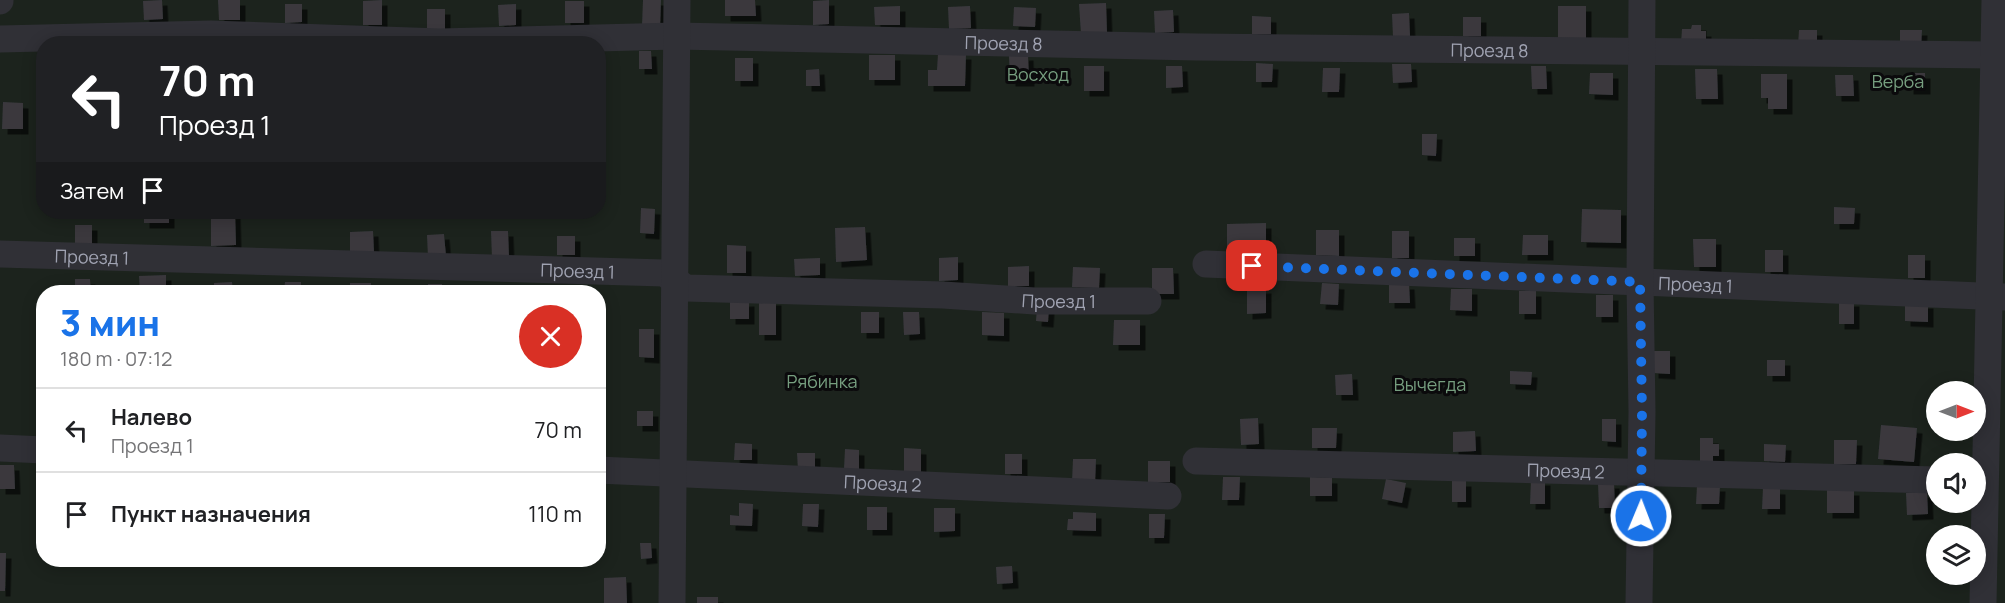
<!DOCTYPE html>
<html lang="ru">
<meta charset="utf-8">
<style>
:root{--surface:#fff;--page:#f2f2f2;--text:#202124;--muted:#757577;--line:#e0e0e0;--accent:#1a73e8}
body{margin:0;font-family:Manrope,sans-serif;background:var(--page);color:var(--text);height:100vh;display:flex;flex-direction:column;font-size:22px;white-space:nowrap}
*{box-sizing:border-box;margin:0}
p{font-size:20px;color:var(--muted)}
.icon{flex:none;width:33px;height:33px;fill:none;stroke:currentColor;stroke-width:2;stroke-linecap:round;stroke-linejoin:round}
.map{position:relative;flex:1;overflow:hidden}
.panel{position:absolute;left:36px;top:285px;width:570px;height:282px;display:flex;flex-direction:column;background:var(--surface);border-radius:24px;box-shadow:0 3px 15px #0003}
.panel>*{flex:none}
.hud{position:absolute;left:36px;top:36px;width:570px;height:183px;border-radius:24px;box-shadow:0 3px 15px #0003;background:#202124;color:#fff;overflow:hidden}
.needle{width:39px;rotate:90deg}
.controls{position:absolute;left:1926px;top:381px;display:grid;gap:12px}
.controls a{display:grid;place-items:center;width:60px;height:60px;border-radius:50%;background:var(--surface);box-shadow:0 3px 15px #0003;font-size:30px}
.pin{position:absolute;display:grid;place-items:center;width:51px;height:51px;color:#fff;margin:-26px;border-radius:12px;box-shadow:0 3px 9px #0006}
.me{position:absolute;width:66px;margin:-33px;rotate:1deg;stroke-linejoin:round;filter:drop-shadow(0 0 4px #0008)}
.turn{display:flex;align-items:center;gap:21px;height:126px;padding:0 24px;font-size:27px}
.turn .icon{width:78px;height:78px;stroke-width:2.5}
.turn b{display:block;font-size:42px;line-height:51px}
.then{display:flex;align-items:center;height:57px;padding:0 24px;background:#0003;gap:12px;font-size:22px}
.round{display:grid;place-items:center;flex:none;width:63px;height:63px;border-radius:32px;background:var(--page)}
.head{display:flex;align-items:center;justify-content:space-between;height:102px;padding:0 24px}
h1{font-size:36px;font-weight:800;line-height:45px;color:var(--accent)}
ul{padding:0;list-style:none}
li{display:flex;align-items:center;gap:18px;height:84px;padding:0 24px;border-top:2px solid var(--line)}
li div{flex:1}
li b{display:block;font-size:22px}
li em{font-style:normal}
.map>svg:first-child{display:block}
</style>
<div class="map">
<svg width="2005" height="603" viewBox="0 0 2005 603">
<defs>
<filter id="shadow"><feDropShadow dx="5.5" dy="5.5" stdDeviation="0" flood-color="#0009"/></filter>
</defs>
<rect width="100%" height="100%" fill="#100f11"/>
<!-- green -->
<path fill="#1c231d" fill-rule="evenodd" d="M0,0H2005V603H0ZM44,44H598V212H44ZM44,292H598V560H44ZM1936,392H1976V430H1936ZM1936,464H1976V502H1936ZM1936,536H1976V574H1936Z"/>
<!-- building -->
<g fill="#3a393e" filter="url(#shadow)">
<path d="M162,0L163,19L144,20L143,1Z"/>
<path d="M218,0H240V20H219Z"/>
<path d="M382,0V25H363V1Z"/>
<path d="M643,0H661L660,27L642,26Z"/>
<path d="M725,0H755L756,16H725Z"/>
<path d="M829,0V24L813,25V1Z"/>
<rect x="565" y="1" width="19" height="22"/>
<path d="M1106,3L1107,33L1081,34L1079,4Z"/>
<path d="M285,4H302V22L285,23Z"/>
<path d="M516,4V25L499,26L498,5Z"/>
<path d="M900,6V25H875L874,7Z"/>
<path d="M970,6L971,28L949,29L948,7Z"/>
<rect x="1558" y="6" width="28" height="34"/>
<path d="M1014,7L1036,8L1035,27L1013,26Z"/>
<rect x="427" y="9" width="18" height="20"/>
<path d="M1173,10L1174,32L1155,33L1154,11Z"/>
<path d="M1409,13L1410,36L1393,37L1392,14Z"/>
<path d="M1252,16L1271,17V34H1252Z"/>
<rect x="1463" y="17" width="18" height="19"/>
<path d="M1692,25H1701V31H1706V45L1681,44L1682,29H1691Z"/>
<path d="M1799,30H1817V46H1798Z"/>
<path d="M1900,30H1922L1921,47H1900Z"/>
<path d="M639,51H651L652,69H639Z"/>
<path d="M938,54H966L965,86H928V70H937Z"/>
<rect x="869" y="55" width="26" height="25"/>
<path d="M1028,55L1029,81H1010L1009,56Z"/>
<rect x="735" y="58" width="18" height="23"/>
<path d="M1256,63L1273,64L1272,82H1256Z"/>
<path d="M1392,64H1411L1412,82L1393,83Z"/>
<rect x="1084" y="66" width="20" height="25"/>
<path d="M1166,66H1182L1183,87L1166,88Z"/>
<path d="M1531,66H1546L1547,89H1532Z"/>
<path d="M1323,68H1340L1339,92H1322Z"/>
<path d="M819,69L820,86H806V70Z"/>
<path d="M1695,69H1717L1718,99H1696Z"/>
<path d="M1590,73H1613V95L1589,94Z"/>
<rect x="1908" y="73" width="17" height="16"/>
<path d="M1761,74H1787V109H1768V98H1761Z"/>
<path d="M1835,75H1853L1854,96H1836Z"/>
<path d="M3,102L23,103V129H2Z"/>
<path d="M1422,134H1437L1436,156L1422,155Z"/>
<path d="M1834,207L1855,208L1854,224H1834Z"/>
<path d="M641,208L655,209L654,234L640,233Z"/>
<path d="M1582,209L1621,210V243L1581,242Z"/>
<rect x="144" y="212" width="25" height="11"/>
<path d="M235,213L236,245L211,246V214Z"/>
<path d="M1266,223V253H1227V224Z"/>
<rect x="75" y="225" width="17" height="21"/>
<path d="M865,227L867,260L836,262L835,228Z"/>
<path d="M1316,230H1339V256L1316,255Z"/>
<path d="M373,231L374,252L350,253V232Z"/>
<path d="M491,231H508L509,257L492,258Z"/>
<rect x="1392" y="231" width="17" height="27"/>
<path d="M444,234L446,256L428,257L427,235Z"/>
<path d="M1523,235H1548V255H1522Z"/>
<rect x="557" y="236" width="18" height="19"/>
<rect x="1454" y="238" width="21" height="18"/>
<path d="M1693,239H1716V267H1694Z"/>
<path d="M727,245L746,246V273H727Z"/>
<rect x="1765" y="250" width="18" height="22"/>
<rect x="1908" y="255" width="17" height="23"/>
<path d="M958,257V280L939,281V258Z"/>
<path d="M820,258V275L795,276L794,259Z"/>
<path d="M1029,266V286H1008V267Z"/>
<path d="M1073,267L1100,268L1099,288L1072,287Z"/>
<path d="M1152,268H1173L1174,294H1152Z"/>
<path d="M166,275V292H140L139,276Z"/>
<path d="M75,279H90L91,292H75Z"/>
<path d="M232,282L233,292H214V283Z"/>
<path d="M285,282H301V292H284Z"/>
<rect x="350" y="283" width="21" height="9"/>
<path d="M1322,283L1339,284L1338,305L1320,304Z"/>
<path d="M428,284H442V292H427Z"/>
<path d="M1389,284H1409L1410,303H1389Z"/>
<path d="M507,285V292H486V286Z"/>
<path d="M1266,288V313L1247,314V289Z"/>
<path d="M1451,289H1472V311L1450,310Z"/>
<rect x="1519" y="291" width="17" height="23"/>
<rect x="1596" y="295" width="17" height="22"/>
<rect x="759" y="300" width="17" height="35"/>
<path d="M749,301V319H730V302Z"/>
<rect x="1839" y="301" width="15" height="23"/>
<path d="M1905,303H1928V322L1905,321Z"/>
<path d="M1037,307H1049L1048,322L1036,321Z"/>
<rect x="861" y="312" width="18" height="21"/>
<path d="M903,312H919L920,334L904,335Z"/>
<path d="M982,312L1004,313V336L982,335Z"/>
<path d="M1114,320H1140V345H1113Z"/>
<path d="M639,329H654V358L639,357Z"/>
<path d="M1653,351H1670V374L1653,373Z"/>
<rect x="1767" y="360" width="18" height="16"/>
<path d="M1510,371L1532,372L1531,385L1510,384Z"/>
<path d="M1352,374L1353,395H1336L1335,375Z"/>
<rect x="637" y="411" width="16" height="15"/>
<path d="M1258,418L1259,444L1241,445L1240,419Z"/>
<path d="M1602,419H1616V442L1602,441Z"/>
<path d="M1881,425L1917,428L1914,462L1878,459Z"/>
<path d="M1312,428H1337L1336,448H1312Z"/>
<path d="M1475,431L1476,451L1453,452V432Z"/>
<path d="M1700,438H1713V444H1719V456H1713V461H1700Z"/>
<path d="M1834,440H1857L1856,464H1834Z"/>
<path d="M735,443L752,444V460H734Z"/>
<path d="M1764,444L1786,445L1785,462L1764,461Z"/>
<path d="M904,448L921,449V472L904,471Z"/>
<path d="M845,449L859,450V469H844Z"/>
<path d="M797,453H815V469L798,470Z"/>
<rect x="1005" y="454" width="17" height="20"/>
<path d="M1073,459H1096L1095,483L1072,482Z"/>
<rect x="1148" y="461" width="22" height="21"/>
<path d="M0,465H14L15,489H0Z"/>
<path d="M1223,477H1240L1239,500H1222Z"/>
<path d="M1310,477L1332,478V496H1310Z"/>
<path d="M1386,479L1406,483L1402,503L1382,499Z"/>
<path d="M1531,480H1545V504H1530Z"/>
<rect x="1452" y="481" width="14" height="21"/>
<path d="M1598,483H1614L1615,508H1599Z"/>
<path d="M1697,486H1720L1719,504H1696Z"/>
<path d="M1763,488L1780,489V509H1762Z"/>
<rect x="1827" y="490" width="27" height="23"/>
<path d="M1927,492L1928,514L1907,515L1906,493Z"/>
<path d="M739,503L753,504L752,526L730,525V515L739,516Z"/>
<path d="M803,504H819L818,527L802,526Z"/>
<rect x="867" y="507" width="20" height="23"/>
<path d="M934,508H955V531L934,532Z"/>
<path d="M1073,512L1096,513V531L1067,530L1068,519H1073Z"/>
<path d="M1149,514H1165L1164,538H1149Z"/>
<path d="M640,543H651L652,558L641,559Z"/>
<path d="M0,553H6L5,591H0Z"/>
<path d="M1012,566L1013,583L997,584L996,567Z"/>
<path d="M626,577L627,603H604V578Z"/>
<rect x="697" y="597" width="21" height="6"/>
</g>
<g fill="none" stroke-linecap="round" stroke-linejoin="round">
<!-- minor -->
<g stroke="#303036" stroke-width="27">
<path d="M0,1V0"/>
<path id="s1" d="M0,39L211,34L440,42L676,36L1197,47L1994,55L2005,58"/>
<path id="s2" d="M0,254L664,273L686,288L943,295L1035,301H1148"/>
<path id="s3" d="M1206,264L2005,297"/>
<path d="M0,448L44,450"/>
<path id="s4" d="M1196,461L1936,480"/>
<path id="s5" d="M598,470L1168,496"/>
<path d="M672,603L677,0"/>
<path d="M1639,603L1642,412L1640,282L1642,0"/>
<path d="M1983,603L1995,0"/>
</g>
</g>
<g fill="none" stroke-linecap="round" stroke-linejoin="round">
<!-- route -->
<path stroke="#1a73e8" stroke-width="10" stroke-dasharray="0 18" d="M1252,266L1640,282L1642,412L1641,516"/>
</g>
<g text-anchor="middle" dominant-baseline="central" stroke-width="6" stroke-linejoin="round" paint-order="stroke">
<!-- street labels -->
<g font-size="18" fill="#a0a3b2" stroke="#0b0a0c">
<text stroke="none"><textPath href="#s1" startOffset="1004">Проезд 8</textPath></text>
<text stroke="none"><textPath href="#s1" startOffset="1490">Проезд 8</textPath></text>
<text stroke="none"><textPath href="#s2" startOffset="92">Проезд 1</textPath></text>
<text stroke="none"><textPath href="#s2" startOffset="578">Проезд 1</textPath></text>
<text stroke="none"><textPath href="#s3" startOffset="490">Проезд 1</textPath></text>
<text stroke="none"><textPath href="#s2" startOffset="1064">Проезд 1</textPath></text>
<text stroke="none"><textPath href="#s4" startOffset="370">Проезд 2</textPath></text>
<text stroke="none"><textPath href="#s5" startOffset="285">Проезд 2</textPath></text>
</g>
<!-- park labels -->
<g font-size="18" fill="#769e7f" stroke="#0b0a0c">
<text x="1038" y="74">Восход</text>
<text x="1898" y="81">Верба</text>
<text x="822" y="381">Рябинка</text>
<text x="1430" y="384">Вычегда</text>
</g>
</g>
</svg>
<div class="controls">
<a><svg class="needle" viewBox="-14 -14 28 28"><path d="M0-13l5 13h-10z" fill="#e53935"/><path d="M0 13l5-13h-10z" fill="#757577"/></svg></a>
<a><svg class="icon" aria-label="sound" viewBox="0 0 24 24"><path d="M4 9h4l5-4v14l-5-4H4zM17 9q2 3 0 6"/></svg></a>
<a><svg class="icon" aria-label="layers" viewBox="0 0 24 24"><path d="M12 4l9 5-9 5-9-5zM3 14l9 5 9-5"/></svg></a>
</div>
<div class="pin" style="left:1252px;top:266px;background:#d93025"><svg class="icon" aria-label="arrive" viewBox="0 0 24 24"><path d="M6 21V4h12l-3 4 3 4H6"/></svg></div>
<svg class="me" style="left:1641px;top:516px" viewBox="-20 -20 40 40"><circle r="17" fill="#1a73e8" stroke="#fff" stroke-width="3"/><path d="M0-11L8 9 0 5-8 9z" fill="#fff"/></svg>
<div class="hud">
<div class="turn"><svg class="icon" aria-label="left" viewBox="0 0 24 24"><path d="M17 20v-9H6M10 6l-5 5 5 5"/></svg><div><b>70 m</b>Проезд 1</div></div>
<div class="then">Затем<svg class="icon" aria-label="arrive" viewBox="0 0 24 24"><path d="M6 21V4h12l-3 4 3 4H6"/></svg></div>
</div>
<section class="panel">
<div class="head"><div><h1>3 мин</h1><p>180 m · 07:12</p></div><a class="round" style="background:#d93025;color:#fff"><svg class="icon" aria-label="close" viewBox="0 0 24 24"><path d="M6 6l12 12M18 6L6 18"/></svg></a></div>
<ul>
<li><svg class="icon" aria-label="left" viewBox="0 0 24 24"><path d="M17 20v-9H6M10 6l-5 5 5 5"/></svg><div><b>Налево</b><p>Проезд 1</p></div><em>70 m</em></li>
<li><svg class="icon" aria-label="arrive" viewBox="0 0 24 24"><path d="M6 21V4h12l-3 4 3 4H6"/></svg><div><b>Пункт назначения</b></div><em>110 m</em></li>
</ul>
</section>
</div>
